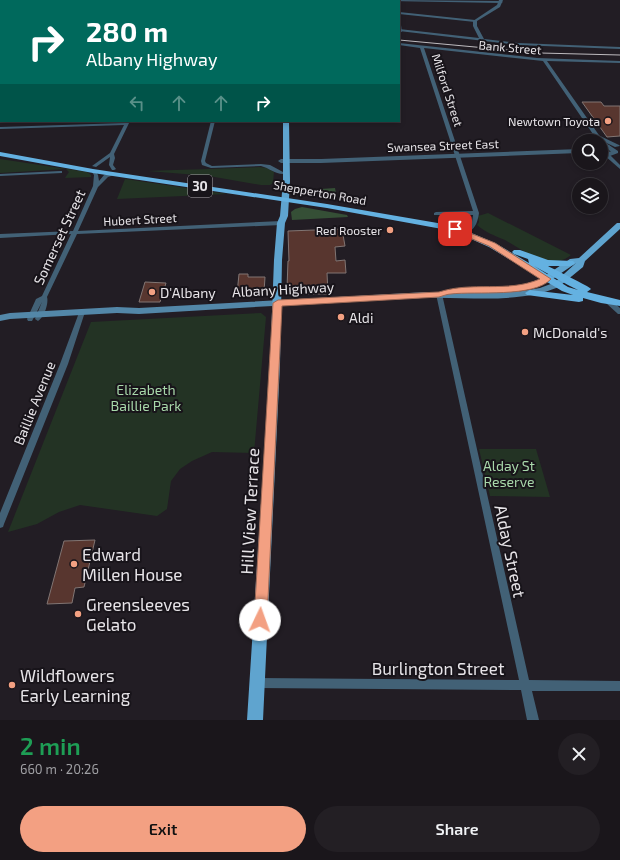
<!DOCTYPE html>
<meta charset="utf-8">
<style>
:root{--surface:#1a161b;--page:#231f24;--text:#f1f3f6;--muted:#9f9fa3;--line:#38353a;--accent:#f3a082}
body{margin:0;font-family:"Exo 2",sans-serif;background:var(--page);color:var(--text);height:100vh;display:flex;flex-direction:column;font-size:15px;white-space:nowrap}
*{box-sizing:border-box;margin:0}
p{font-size:13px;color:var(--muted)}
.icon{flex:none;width:22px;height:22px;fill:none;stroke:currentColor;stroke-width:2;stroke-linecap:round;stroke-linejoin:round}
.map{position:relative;height:720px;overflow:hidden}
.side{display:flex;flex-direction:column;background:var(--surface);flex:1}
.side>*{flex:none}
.top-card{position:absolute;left:0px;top:0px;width:400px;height:122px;box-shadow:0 2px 6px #0003,0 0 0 1px var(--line);background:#00695c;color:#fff;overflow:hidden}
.fabs{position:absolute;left:572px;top:134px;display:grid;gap:8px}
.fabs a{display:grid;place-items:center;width:36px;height:36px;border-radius:50%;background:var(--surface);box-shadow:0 2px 6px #0003,0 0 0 1px var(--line);font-size:20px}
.pin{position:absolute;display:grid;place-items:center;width:34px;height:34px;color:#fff;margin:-17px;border-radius:8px;box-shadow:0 2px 6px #0006}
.me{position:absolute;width:44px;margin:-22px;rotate:3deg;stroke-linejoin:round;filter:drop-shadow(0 0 3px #0008)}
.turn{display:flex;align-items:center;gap:14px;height:84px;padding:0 20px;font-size:18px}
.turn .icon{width:52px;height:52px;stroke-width:2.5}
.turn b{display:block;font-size:28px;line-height:34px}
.lanes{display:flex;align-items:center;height:38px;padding:0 20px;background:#0003;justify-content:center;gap:20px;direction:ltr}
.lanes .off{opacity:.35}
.round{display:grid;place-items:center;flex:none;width:42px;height:42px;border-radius:21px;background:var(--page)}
.headline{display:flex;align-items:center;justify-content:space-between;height:68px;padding:0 20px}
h1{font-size:24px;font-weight:600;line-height:30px;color:#1e9e55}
.primary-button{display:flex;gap:8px;margin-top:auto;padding:8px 20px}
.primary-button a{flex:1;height:46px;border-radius:24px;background:var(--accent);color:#111;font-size:16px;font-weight:600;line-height:46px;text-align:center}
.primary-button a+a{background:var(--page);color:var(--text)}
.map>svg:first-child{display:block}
</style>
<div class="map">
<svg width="620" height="720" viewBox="0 0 620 720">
<rect width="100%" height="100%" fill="#221d24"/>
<!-- green -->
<g fill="#233324">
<path d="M0,159L87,172L91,175V177L65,178L69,172L66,169L0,173Z"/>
<path d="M259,167L267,168L274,172L273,183L270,185H261L209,176L148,171C185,169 222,169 259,167Z"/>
<path d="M125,179L227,194L117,199Z"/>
<path d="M488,213L571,255C551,272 523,250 505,240C495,236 485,232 477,225L479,222L478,216Z"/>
<path d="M261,313L266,317L254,453L212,452L192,461L180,469L171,481L167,509L157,516L80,505L59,512L37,524L8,532L91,322Z"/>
<path d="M479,449H536L550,497L490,496Z"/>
</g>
<!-- forest -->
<g fill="#354f36">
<path d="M335,188L336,193L331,196L308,193L307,190Z"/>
<path d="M302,207L347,215L348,217L292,220L291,212L295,209Z"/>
</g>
<!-- building -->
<g fill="#58362f" stroke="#817573">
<path d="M582,102H601L604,106H620V136L607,137Z"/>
<path d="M342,229L345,246L335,247L336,261L345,260L346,273H327L328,294H298V288H287L288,261H289L288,231Z"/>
<path d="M239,274H248V277H265L264,292L261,294H237Z"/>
<path d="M145,282L166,283L160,302H139Z"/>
<path d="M95,540L84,587L75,588L72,603L47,604L64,541Z"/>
</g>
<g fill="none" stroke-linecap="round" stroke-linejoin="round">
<!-- minor -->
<g fill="#426176" fill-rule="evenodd">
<path d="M392,0L501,1L503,2L501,3L390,1Z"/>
<path d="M399,12L475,20L477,21L475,22L399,14Z"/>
<path d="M399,24L401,25L402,32L399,31Z"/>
<rect x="0" y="26" width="1" height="2"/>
<path d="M399,43L537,58L620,61V63L547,61L601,138L611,147L607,148L601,143V141L597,140L543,61L424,48L479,213C478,220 476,228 469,232L466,230L472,222L473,215H434V213L436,212L473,211L420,48L399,45Z"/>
<rect x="0" y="56" width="1" height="2"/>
<rect x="0" y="90" width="1" height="2"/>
<path d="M126,121H130L114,154L115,158L113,165L116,169L114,170H112L109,165L110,157L96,167L92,166L110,153L124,125L0,129V127L125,123Z"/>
<path d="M211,121H215L205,161L206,163L212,166L261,164L270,165L283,172V174C275,174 269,168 261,166L211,168L202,165L201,161Z"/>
<path d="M604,153H608L620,165V169L604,155Z"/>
<path d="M91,170H95L98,175L99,181L104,175L115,173L117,174L108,177L98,187L78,231L281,221L284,223L281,225L77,234L47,297C49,303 44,318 38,321L35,319L42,302L32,321H28L27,319L36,299L42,296L71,234L0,238V234L73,231L93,186L94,175L91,171Z"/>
<path d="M60,171H62V173L0,176V174Z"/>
<path d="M437,292H441L442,294L529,680L620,681V691H532L539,720H527L521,690L257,688L253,687L252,683L253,679L257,678L519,680L436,294Z"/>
<path d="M606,299H610L620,308V314H618L606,303L605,301Z"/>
<path d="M80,310H84L85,312L68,364L4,524L3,527L0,528V513L60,364Z"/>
</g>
<!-- tertiary -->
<g fill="#426176" fill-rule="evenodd">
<path d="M141,0H155L156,1H142Z"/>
<path d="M499,0H503L500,7L477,21V26L484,39L518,43L620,47V49L518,45L399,31V29L479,38L473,26V21L497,5Z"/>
<path d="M0,1H2L1,3H0Z"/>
<path d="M598,135L619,145L620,146L615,147L596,138V136Z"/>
<path d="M609,145L618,151V153L610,156L601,153V146ZM608,149L611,152L603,150Z"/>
<path d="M579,149V153L321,163H281L278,161L281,159H321Z"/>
</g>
<!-- secondary -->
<path fill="#5387a8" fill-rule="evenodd" d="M547,276L550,277L551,279L550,281L536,287L516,292L540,288L556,282L559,283L560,285L559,287C514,305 468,296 421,298C327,303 233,308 139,314L117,313L10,319L0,321V315L10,313L117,307L139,308L427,292H515L511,289L512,287L531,283Z"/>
<!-- primary -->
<g fill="#5fa4cf" fill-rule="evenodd">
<path d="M283,121H289L290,181L288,216L285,223L282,260L280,364L263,720H247L270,364L274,260L277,223L280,216L283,181Z"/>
<path d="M617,223H620V229L585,261L583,267L561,285L558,286L554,283L576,263L551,280H545L544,278L545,276L570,259L579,258Z"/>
</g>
<!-- trunk -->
<path fill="#64b1e1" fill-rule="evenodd" d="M0,152L93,169L327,204L455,226L495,243L529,263L528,259L514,254L512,252L514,250H520L548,260L573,261L575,263L573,265L570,266H548C555,270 589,286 591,289L587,292L620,300V306L601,303L583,298V301L579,302L527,295L525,293L530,290L573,295L562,291L489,247L453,231L327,208L93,173L0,156ZM534,266L568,285L578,290L568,287Z"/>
<!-- rail -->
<g stroke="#bebbbf" stroke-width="1">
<path d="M42,0L63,1"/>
<path d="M62,0L78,1"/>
<path d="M399,40L540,53L620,55"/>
</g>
</g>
<!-- route -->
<path fill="#f3a082" stroke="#9e6854" d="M455,227L495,243L551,279C534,298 475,291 451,294C447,294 443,296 439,297L282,306L267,620L265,625L260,627L256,625L254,620L273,303L278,300L439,292C472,281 507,293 540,279L489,246L453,231V228Z"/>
<!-- markers -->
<g fill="#f3a082" stroke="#18141a" stroke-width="1.5">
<circle cx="608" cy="121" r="4"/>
<circle cx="390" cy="230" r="4"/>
<circle cx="152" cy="292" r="4"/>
<circle cx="341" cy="317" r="4"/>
<circle cx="525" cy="332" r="4"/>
<circle cx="74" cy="564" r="4"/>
<circle cx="78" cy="614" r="4"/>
<circle cx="12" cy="685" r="4"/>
</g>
<g text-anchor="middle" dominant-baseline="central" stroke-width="4" stroke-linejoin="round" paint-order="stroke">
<!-- far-street labels -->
<g font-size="12" fill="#e7e4e8" stroke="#18141a">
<text transform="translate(510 47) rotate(5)">Bank Street</text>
<text transform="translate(448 90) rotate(72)">Milford Street</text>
<text transform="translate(443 145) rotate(-2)">Swansea Street East</text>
<text transform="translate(320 192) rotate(10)">Shepperton Road</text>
<text transform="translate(140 219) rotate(-3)">Hubert Street</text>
</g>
<!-- far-poi labels -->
<g font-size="12" fill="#e7e4e8" stroke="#18141a" text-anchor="end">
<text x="600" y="121">Newtown Toyota</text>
<text x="382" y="230">Red Rooster</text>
</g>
<!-- shield labels -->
<rect fill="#18141a" stroke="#a9a6aa" stroke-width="1" x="188" y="175" width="24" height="22" rx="3"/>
<g font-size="13" font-weight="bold" fill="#e7e4e8">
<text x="200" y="186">30</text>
</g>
<!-- street labels -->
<g font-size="14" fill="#e7e4e8" stroke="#18141a">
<text transform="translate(59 237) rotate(-65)">Somerset Street</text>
<text transform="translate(283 289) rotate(-3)">Albany Highway</text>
<text transform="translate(34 403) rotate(-68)">Baillie Avenue</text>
</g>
<!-- poi labels -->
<g font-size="14" fill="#e7e4e8" stroke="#18141a" text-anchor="start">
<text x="160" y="292">D'Albany</text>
<text x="349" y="317">Aldi</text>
<text x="533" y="332">McDonald's</text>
</g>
<!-- park labels -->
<g font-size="14" fill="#a8d8aa" stroke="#18141a">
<text x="146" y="389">Elizabeth<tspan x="146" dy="16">Baillie Park</tspan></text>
<text x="509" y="465">Alday St<tspan x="509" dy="16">Reserve</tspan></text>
</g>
<!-- near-street labels -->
<g font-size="17" fill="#e7e4e8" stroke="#18141a">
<text transform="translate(249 511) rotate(-87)">Hill View Terrace</text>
<text transform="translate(511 551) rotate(78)">Alday Street</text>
<text x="438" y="668">Burlington Street</text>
</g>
<!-- near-poi labels -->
<g font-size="17" fill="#e7e4e8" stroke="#18141a" text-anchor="start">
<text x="82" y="554">Edward<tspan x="82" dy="20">Millen House</tspan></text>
<text x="86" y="604">Greensleeves<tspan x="86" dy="20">Gelato</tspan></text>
<text x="20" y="675">Wildflowers<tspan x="20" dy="20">Early Learning</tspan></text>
</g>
</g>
</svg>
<div class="fabs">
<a><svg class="icon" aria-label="search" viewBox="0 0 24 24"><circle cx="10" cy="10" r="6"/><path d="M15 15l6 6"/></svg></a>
<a><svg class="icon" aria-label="layers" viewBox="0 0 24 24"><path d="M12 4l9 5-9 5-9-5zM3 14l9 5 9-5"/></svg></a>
</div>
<div class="pin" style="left:455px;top:229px;background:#d93025"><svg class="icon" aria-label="arrive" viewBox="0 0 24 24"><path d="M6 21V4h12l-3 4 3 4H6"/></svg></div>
<svg class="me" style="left:260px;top:620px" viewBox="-20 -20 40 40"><circle r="19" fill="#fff"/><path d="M0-13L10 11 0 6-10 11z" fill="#f3a082"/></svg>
<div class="top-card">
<div class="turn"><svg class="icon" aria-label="right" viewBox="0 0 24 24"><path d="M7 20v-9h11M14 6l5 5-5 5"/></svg><div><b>280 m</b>Albany Highway</div></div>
<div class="lanes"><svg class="icon off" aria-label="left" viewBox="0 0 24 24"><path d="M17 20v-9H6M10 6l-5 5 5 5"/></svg><svg class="icon off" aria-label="ahead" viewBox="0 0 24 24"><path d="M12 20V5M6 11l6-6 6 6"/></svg><svg class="icon off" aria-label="ahead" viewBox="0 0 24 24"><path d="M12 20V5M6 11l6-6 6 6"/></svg><svg class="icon" aria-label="right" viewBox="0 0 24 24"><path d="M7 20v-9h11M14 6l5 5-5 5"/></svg></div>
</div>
</div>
<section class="side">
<div class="headline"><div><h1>2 min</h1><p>660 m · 20:26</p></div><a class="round"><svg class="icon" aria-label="close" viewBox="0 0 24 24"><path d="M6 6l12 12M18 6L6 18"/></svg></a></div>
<div class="primary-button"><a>Exit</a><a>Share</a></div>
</section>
